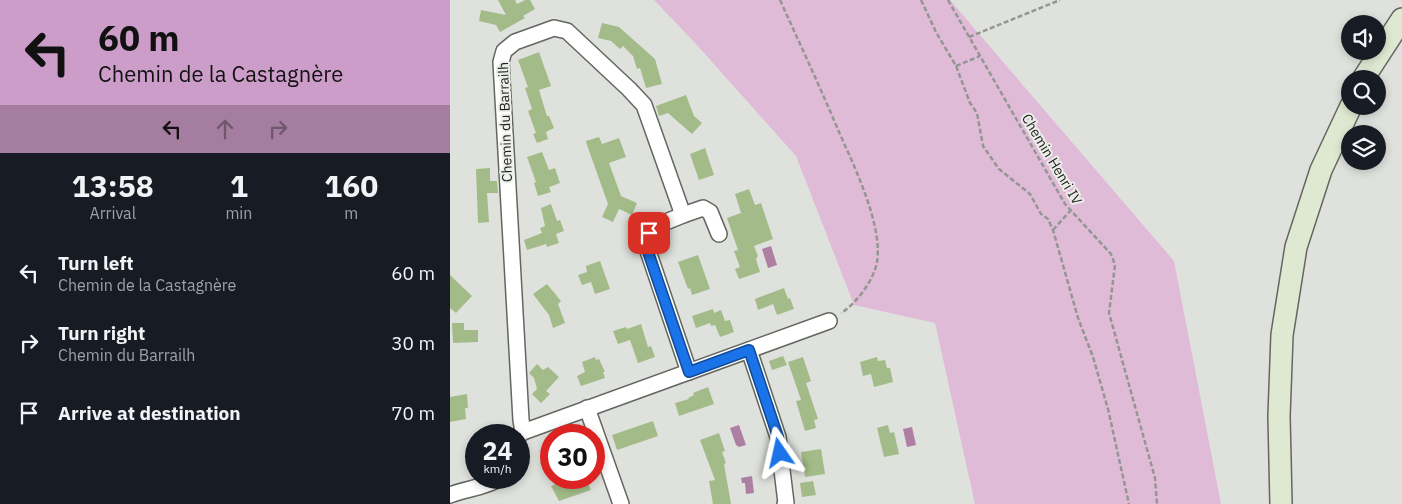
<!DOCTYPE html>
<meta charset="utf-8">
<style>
:root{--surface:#171b24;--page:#20242c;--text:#f1f3f6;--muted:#9ea1a6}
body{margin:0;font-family:"IBM Plex Sans",sans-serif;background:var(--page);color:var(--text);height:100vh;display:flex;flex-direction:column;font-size:19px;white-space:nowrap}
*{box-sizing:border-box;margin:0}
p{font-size:16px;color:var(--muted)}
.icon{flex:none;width:28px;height:28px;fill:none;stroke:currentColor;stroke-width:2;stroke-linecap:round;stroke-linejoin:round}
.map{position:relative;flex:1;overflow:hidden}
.panel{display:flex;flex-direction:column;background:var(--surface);width:450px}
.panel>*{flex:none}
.guide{background:#cd9dc9;color:#111;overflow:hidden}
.fabs{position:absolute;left:891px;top:15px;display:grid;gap:10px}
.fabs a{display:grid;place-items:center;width:45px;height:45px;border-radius:50%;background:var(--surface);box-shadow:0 2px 8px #0003;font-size:25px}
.speed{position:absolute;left:15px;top:424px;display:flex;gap:10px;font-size:25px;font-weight:700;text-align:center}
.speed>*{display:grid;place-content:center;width:65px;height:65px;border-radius:50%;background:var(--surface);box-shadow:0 2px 8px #0003;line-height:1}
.speed small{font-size:12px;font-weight:400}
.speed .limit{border:8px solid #d22;background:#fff;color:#111}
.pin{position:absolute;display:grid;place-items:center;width:42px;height:42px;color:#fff;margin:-21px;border-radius:10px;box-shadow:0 2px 8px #0006}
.me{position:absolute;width:55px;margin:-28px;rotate:349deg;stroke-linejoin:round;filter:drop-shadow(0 0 4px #0008)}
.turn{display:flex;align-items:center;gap:18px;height:105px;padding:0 15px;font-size:22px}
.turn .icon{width:65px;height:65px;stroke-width:2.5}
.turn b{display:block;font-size:35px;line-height:42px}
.lanes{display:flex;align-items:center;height:48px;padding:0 15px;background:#0003;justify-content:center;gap:25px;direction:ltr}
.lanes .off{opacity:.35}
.eta{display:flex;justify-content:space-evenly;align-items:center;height:85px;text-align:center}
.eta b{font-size:30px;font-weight:700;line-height:35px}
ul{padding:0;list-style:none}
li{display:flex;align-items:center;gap:15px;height:70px;padding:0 15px}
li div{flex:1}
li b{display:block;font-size:19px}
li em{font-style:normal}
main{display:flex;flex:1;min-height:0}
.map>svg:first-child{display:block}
</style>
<main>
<section class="panel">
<div class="guide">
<div class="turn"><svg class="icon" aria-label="left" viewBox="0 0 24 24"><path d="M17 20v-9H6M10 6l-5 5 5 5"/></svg><div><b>60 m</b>Chemin de la Castagnère</div></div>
<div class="lanes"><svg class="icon" aria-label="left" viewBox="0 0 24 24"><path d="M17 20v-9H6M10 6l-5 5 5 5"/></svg><svg class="icon off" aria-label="ahead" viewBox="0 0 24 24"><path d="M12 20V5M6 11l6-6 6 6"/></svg><svg class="icon off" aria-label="right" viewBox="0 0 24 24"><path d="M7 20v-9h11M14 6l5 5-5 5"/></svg></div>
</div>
<div class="eta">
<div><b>13:58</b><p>Arrival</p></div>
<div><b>1</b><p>min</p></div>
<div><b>160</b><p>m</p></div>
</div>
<ul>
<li><svg class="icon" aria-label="left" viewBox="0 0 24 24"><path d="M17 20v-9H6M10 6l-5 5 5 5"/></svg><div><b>Turn left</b><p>Chemin de la Castagnère</p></div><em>60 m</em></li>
<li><svg class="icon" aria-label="right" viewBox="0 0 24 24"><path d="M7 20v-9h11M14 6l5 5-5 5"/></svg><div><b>Turn right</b><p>Chemin du Barrailh</p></div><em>30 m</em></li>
<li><svg class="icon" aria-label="arrive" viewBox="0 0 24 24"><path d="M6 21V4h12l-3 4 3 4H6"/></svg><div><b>Arrive at destination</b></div><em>70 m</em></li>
</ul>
</section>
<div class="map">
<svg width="952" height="504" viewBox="0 0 952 504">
<rect width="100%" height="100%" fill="#dfe2dc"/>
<!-- green -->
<path fill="#e0bbd8" d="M204,0H500L724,261L771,504H525L485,323L404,305L346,156L246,44Z"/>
<!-- water -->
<g fill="#ac7fa3">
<path d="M321,246L327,265L318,268L312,249Z"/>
<path d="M289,425L296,445L289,447L286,445L280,428Z"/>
<path d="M462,427L466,445L457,447L453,429Z"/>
<path d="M302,476L304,493L296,494L295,483H292L291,478Z"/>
</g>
<!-- building -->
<g fill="#a3bb89">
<path d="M48,0H65L67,4L75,0H80L85,9L73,16L75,18L50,32L46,25L29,21L31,10L56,15Z"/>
<path d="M152,23L169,27L205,59L212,84L196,88L190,68L187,69L183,56L173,46L170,49L161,41L148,38Z"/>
<path d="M89,52L101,86L89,90L97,116H99L104,128L96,132L98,139L87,143L83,134L86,133L78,111L82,109L75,88L78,87L68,60Z"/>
<path d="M236,95L244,116L252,123L242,134L218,113L209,116L206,106Z"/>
<path d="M149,137L152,144L169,138L176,157L159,163L171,196L187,203L182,215L169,209L163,222L152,217L158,204L137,145L136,141Z"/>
<path d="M255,148L264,175L249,180L240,154Z"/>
<path d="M92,152L99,170L105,168L110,183L99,187L101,192L88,196L84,183L86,182L77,157Z"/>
<path d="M40,168V181H47L48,193H37L39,222L28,223L26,169Z"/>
<path d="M299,189L305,205L311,203L323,239L304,246L308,256L306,259L310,272L289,279L285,269L290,267L284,251L288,250L277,218L291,213L285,194Z"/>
<path d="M101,204L107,221L110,220L114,231L106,234L109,243L97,247L96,244L77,250L74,240L92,233L90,228L95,226L91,208Z"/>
<path d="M248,255L260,289L242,295L240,288L238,289L228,262Z"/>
<path d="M150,261L160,289L145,294L141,282L132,285L128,275L137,272L136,266Z"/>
<path d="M0,275L22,296L6,313L0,308Z"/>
<path d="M97,284L111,301L108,304L115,323L103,328L99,315L83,294Z"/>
<path d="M334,288L338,299L340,298L344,309L327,315L323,304L308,310L305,299Z"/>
<path d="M263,309L264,313L271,310L275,321L280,320L284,332L270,337L265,325L261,326L260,323L246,328L242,316Z"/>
<path d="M2,323H14V330H28V342L3,343Z"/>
<path d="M191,324L198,347L201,346L205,357L188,363L180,340L168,344L163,331L176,327L177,329Z"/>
<path d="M333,356L337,365L322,370L319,361Z"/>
<path d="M145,357L146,360L149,359L155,372H153L155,378L131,386L127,376L135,372L132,362Z"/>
<path d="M353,357L361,381L356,383L368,419L364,420L366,428L355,431L346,401L351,400L338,362Z"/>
<path d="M427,357L428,361L435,360L437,368H440L443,382L424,387L421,374L413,376L410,362Z"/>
<path d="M87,364L93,370L98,367L109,377L96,391L100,394L91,403L82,394L87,389L84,378L79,373Z"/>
<path d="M258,387L264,404L229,416L225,403L239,399L238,398L244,395L243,393Z"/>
<path d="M17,394L18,408H15L16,419L0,422V397Z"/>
<path d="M203,421L208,436L167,450L162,435Z"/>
<path d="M438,425L440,433L444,432L449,454L434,457L427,428Z"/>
<path d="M269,433L275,451L272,452L276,463L274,464L281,504H263L259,481L265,480L250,440Z"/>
<path d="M371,449L375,474L355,477L351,452Z"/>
<path d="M109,478H136L141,490L109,501L101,486L111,482Z"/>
<path d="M363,481L366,495L352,497L350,483Z"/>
</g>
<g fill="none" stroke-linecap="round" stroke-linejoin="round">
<defs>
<g id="street">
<path d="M233,215L253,208L260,212L269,234"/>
<path d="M299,350L328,437L336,503L335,504"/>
<path d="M137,408L171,504"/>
<path d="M73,432L71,420L51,62L54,51L65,42L104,28L117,31L179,89L194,105L233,215L206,226L199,233L196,245L239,372"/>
<path d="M69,435L73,432L379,321"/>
<path d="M0,495C15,489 37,487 50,478"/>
</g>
<g id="secondary">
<path d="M913,79L952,19"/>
<path d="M831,504L829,416L832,335L846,247L871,170L901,106"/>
</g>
</defs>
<!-- street casing -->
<use href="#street" stroke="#646661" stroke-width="18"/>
<!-- secondary casing -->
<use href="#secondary" stroke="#646661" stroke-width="24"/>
<!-- path -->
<g stroke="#949692" stroke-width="2.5" stroke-dasharray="5 2.5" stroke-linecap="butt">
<path d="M330,0C350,44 370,87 389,132C404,166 433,225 427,262C424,280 406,304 391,313"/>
<path d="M471,0L486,32L506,66L520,103L527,113L533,146L549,169L580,194L591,214L598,219L603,230L628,318L643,357L658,409L679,504"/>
<path d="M498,0L615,204L661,254L665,265L659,313L705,478L707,504"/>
<path d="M519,37L610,0"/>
<path d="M506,66L530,56"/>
<path d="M603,230L621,210"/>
</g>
<!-- street -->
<use href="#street" stroke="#fff" stroke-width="15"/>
<!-- secondary -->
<use href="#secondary" stroke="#dfe9d2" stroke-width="21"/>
</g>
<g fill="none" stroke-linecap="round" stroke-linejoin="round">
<defs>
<path id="route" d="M199,233L196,246L239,372L299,350L328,437L330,453"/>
</defs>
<!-- route casing -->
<use href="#route" stroke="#114b97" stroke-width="12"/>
<!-- route -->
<use href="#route" stroke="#1a73e8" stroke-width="9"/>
</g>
<g text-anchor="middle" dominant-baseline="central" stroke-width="4" stroke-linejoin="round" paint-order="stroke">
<!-- street labels -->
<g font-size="14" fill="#1f201e" stroke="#ecefe9">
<text transform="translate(55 122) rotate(-92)">Chemin du Barrailh</text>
<text transform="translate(602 159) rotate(59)">Chemin Henri IV</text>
</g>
</g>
</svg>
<div class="fabs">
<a><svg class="icon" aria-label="sound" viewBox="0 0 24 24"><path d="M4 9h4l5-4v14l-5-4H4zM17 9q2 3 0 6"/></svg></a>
<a><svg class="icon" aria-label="search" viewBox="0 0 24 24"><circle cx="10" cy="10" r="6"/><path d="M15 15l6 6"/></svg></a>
<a><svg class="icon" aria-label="layers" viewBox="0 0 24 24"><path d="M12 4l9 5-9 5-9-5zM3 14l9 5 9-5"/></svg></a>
</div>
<div class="speed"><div>24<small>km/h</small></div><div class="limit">30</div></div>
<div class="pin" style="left:199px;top:233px;background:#d93025"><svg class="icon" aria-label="arrive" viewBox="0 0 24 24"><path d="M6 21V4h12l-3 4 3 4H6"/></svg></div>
<svg class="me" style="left:330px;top:453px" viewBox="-20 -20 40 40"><path d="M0-17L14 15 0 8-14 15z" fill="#1a73e8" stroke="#fff" stroke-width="4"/></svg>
</div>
</main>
